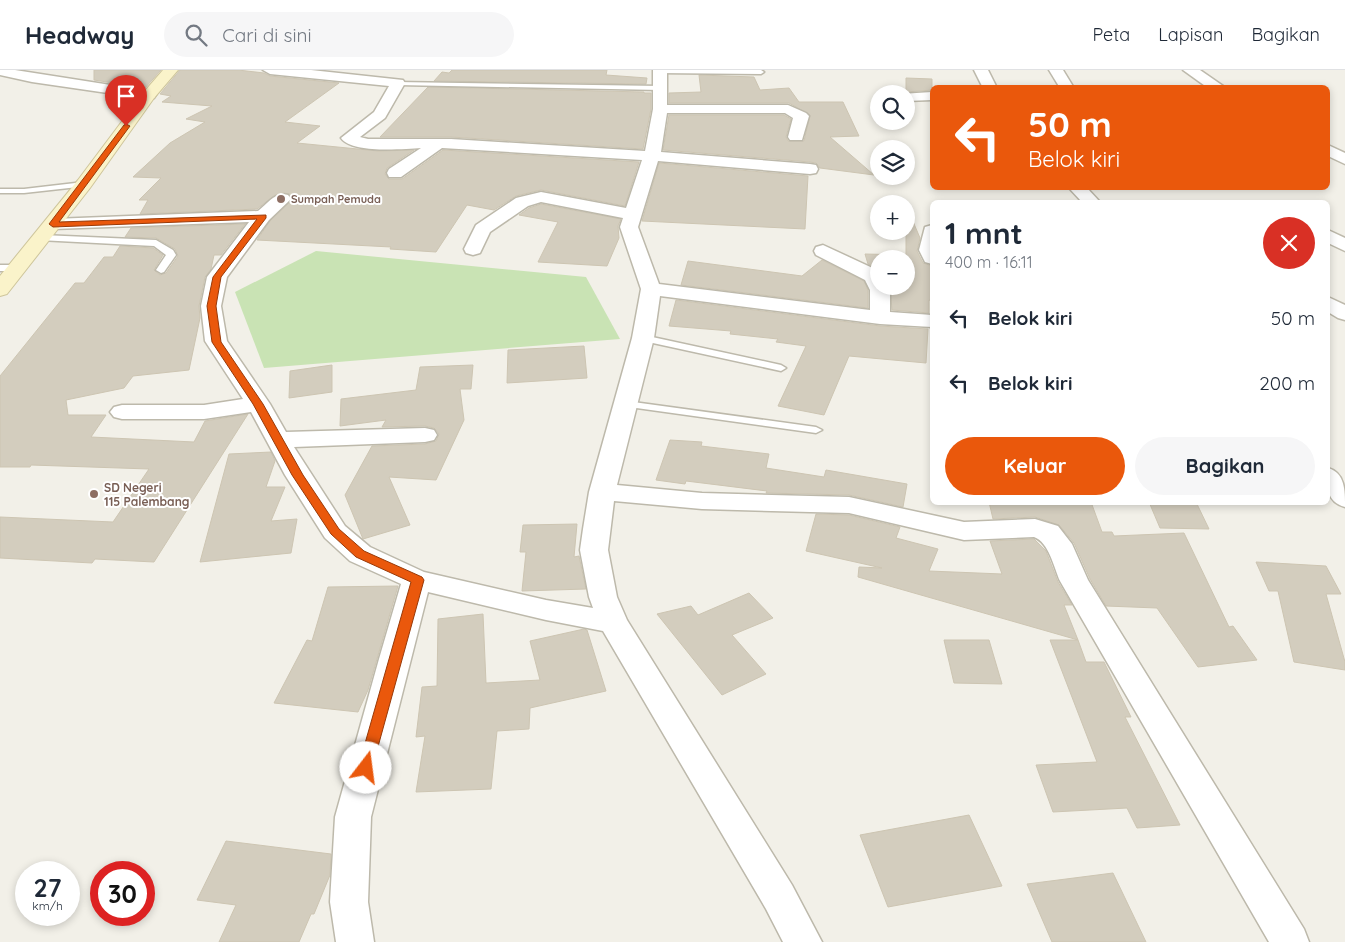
<!DOCTYPE html>
<html lang="id">
<meta charset="utf-8">
<style>
:root{--surface:#fff;--page:#f6f6f7;--text:#1f2937;--muted:#747a83;--line:#e0e1e3;--accent:#ea580c}
body{margin:0;font-family:Quicksand,sans-serif;background:var(--page);color:var(--text);height:100vh;display:flex;flex-direction:column;font-size:19px;white-space:nowrap}
*{box-sizing:border-box;margin:0}
p{font-size:16px;color:var(--muted)}
.icon{flex:none;width:28px;height:28px;fill:none;stroke:currentColor;stroke-width:2;stroke-linecap:round;stroke-linejoin:round}
.map{position:relative;flex:1;overflow:hidden}
.panel{position:absolute;left:930px;top:130px;width:400px;height:305px;display:flex;flex-direction:column;background:var(--surface);border-radius:8px;box-shadow:0 2px 8px #0003}
.panel>*{flex:none}
.guide{position:absolute;left:930px;top:15px;width:400px;height:105px;border-radius:8px;box-shadow:0 2px 8px #0003;background:#ea580c;color:#fff;overflow:hidden}
.controls{position:absolute;left:870px;top:15px;display:grid;gap:10px}
.controls a{display:grid;place-items:center;width:45px;height:45px;border-radius:50%;background:var(--surface);box-shadow:0 2px 8px #0003;font-size:25px}
.speed{position:absolute;left:15px;top:791px;display:flex;gap:10px;font-size:25px;font-weight:700;text-align:center}
.speed>*{display:grid;place-content:center;width:65px;height:65px;border-radius:50%;background:var(--surface);box-shadow:0 2px 8px #0003;line-height:1}
.speed small{font-size:12px;font-weight:400}
.speed .limit{border:8px solid #d22;background:#fff;color:#111}
.pin{position:absolute;display:grid;place-items:center;width:42px;height:42px;color:#fff;margin:-51px -21px;border-radius:50% 50% 50% 0;rotate:-45deg;box-shadow:0 0 5px #0007}
.pin .icon{rotate:45deg}
.me{position:absolute;width:55px;margin:-28px;rotate:15deg;stroke-linejoin:round;filter:drop-shadow(0 0 4px #0008)}
.turn{display:flex;align-items:center;gap:18px;height:105px;padding:0 15px;font-size:22px}
.turn .icon{width:65px;height:65px;stroke-width:2.5}
.turn b{display:block;font-size:35px;line-height:42px}
.round{display:grid;place-items:center;flex:none;width:52px;height:52px;border-radius:26px;background:var(--page)}
.summary{display:flex;align-items:center;justify-content:space-between;height:85px;padding:0 15px}
h1{font-size:30px;font-weight:800;line-height:38px}
.primary-button{display:flex;gap:10px;margin-top:auto;padding:10px 15px}
.primary-button a{flex:1;height:58px;border-radius:30px;background:var(--accent);color:#fff;font-size:20px;font-weight:800;line-height:58px;text-align:center}
.primary-button a+a{background:var(--page);color:var(--text)}
ul{padding:0;list-style:none}
li{display:flex;align-items:center;gap:15px;height:65px;padding:0 15px}
li div{flex:1}
li b{display:block;font-size:19px}
li em{font-style:normal}
header{display:flex;align-items:center;gap:30px;box-sizing:border-box;height:70px;padding:0 25px;background:var(--surface);border-bottom:1px solid var(--line)}
header strong{font-size:24px}
nav{display:flex;gap:28px;margin-inline-start:auto;font-size:18px}
.search{width:350px;height:45px;background:var(--page);display:flex;align-items:center;gap:12px;box-sizing:border-box;padding:0 18px;border-radius:28px;color:var(--muted);font-size:19px}
.map>svg:first-child{display:block}
</style>
<header>
<strong>Headway</strong>
<div class="search"><svg class="icon" aria-label="search" viewBox="0 0 24 24"><circle cx="10" cy="10" r="6"/><path d="M15 15l6 6"/></svg>Cari di sini</div>
<nav><a>Peta</a><a>Lapisan</a><a>Bagikan</a></nav>
</header>
<div class="map">
<svg width="1345" height="872" viewBox="0 0 1345 872">
<rect width="100%" height="100%" fill="#f2f0e8"/>
<!-- green -->
<path fill="#c9e3b4" d="M316,181L586,207L620,269L264,298L235,222Z"/>
<!-- building -->
<g fill="#d3cdbe" stroke="#cdc5b2">
<path d="M94,0H161L145,18L94,10Z"/>
<path d="M180,0H238L264,3L270,6L339,13L285,52L320,56L297,73L378,81L414,80L387,98L385,104L389,109H402L443,80L639,92L625,136L541,120L516,126L494,140L467,135L436,182L390,179L391,177L257,170L270,151L292,130L290,124L283,123L275,125L257,139L140,144L148,130H139L161,108L133,107L170,73L205,52L186,49L212,36L162,32L171,26L160,24Z"/>
<path d="M452,0H607L606,5L647,8L646,14L434,11L442,2L449,3Z"/>
<path d="M699,5L754,7L760,20L789,18L799,32H843L859,66L830,67L874,105L820,98L816,93L810,92L663,80L669,45H784L791,49L786,67L788,71H804L810,45L789,33H669V23L701,22Z"/>
<path d="M906,8L932,9V20L906,22Z"/>
<path d="M428,17L644,22V23H651V39L643,79L451,67H380Z"/>
<path d="M659,93L808,106L805,159L642,151Z"/>
<path d="M541,134L621,149L618,156L619,168L607,196L538,192L558,152L519,145L529,138Z"/>
<path d="M906,135L920,168L917,181L923,193L932,196V231L929,230V243L892,240L890,216H906V189H879V199L868,194L865,184L906,185Z"/>
<path d="M245,154L221,185H214L211,199L205,207L199,236L200,248L189,300L133,306L124,318L66,330L68,345H106L91,367L194,372L205,351L248,344L154,492L95,489L92,493L0,488V447L113,452L149,399L31,395L30,397H0V306L75,213H84L104,187H113L120,176L153,178L163,185L154,200L160,205L166,203L178,186L175,179L156,168L125,167L131,158Z"/>
<path d="M822,190L864,211L868,220V238L681,215L688,191L802,206Z"/>
<path d="M676,230L880,256L928,259L926,293L849,286L824,345L778,336L806,276L776,272L778,269L730,264L731,261L669,256Z"/>
<path d="M584,276L587,308L507,313L508,280Z"/>
<path d="M332,295V322L289,328L290,301Z"/>
<path d="M473,295L471,319H460L464,350L436,410L389,407L410,455L363,469L345,425L372,376L425,374L436,371L439,364L434,358L425,356L382,357L386,350L340,356L341,329L416,320L420,297Z"/>
<path d="M670,370L702,372L701,376L769,384L766,398L824,407L826,400L907,414L903,437L849,425L766,423L767,421L686,411L685,414L656,410Z"/>
<path d="M271,382L275,391L266,417H285L271,451L297,449L291,483L200,492L229,384Z"/>
<path d="M989,432H1091L1102,462H1112L1114,466L1184,463L1229,557L1233,556L1257,590L1198,597L1157,538L1106,536L1090,509L1074,473L1059,455L1035,447L993,449Z"/>
<path d="M1149,432H1196L1209,459L1160,458Z"/>
<path d="M816,444L849,445L900,457L896,468L938,479L929,501L1002,504L990,471L1034,469L1046,481L1058,512L1072,535H1064L1078,570L858,507L859,497L882,498L806,481Z"/>
<path d="M577,454L574,487L579,486L586,519L522,521L526,482H520L523,455Z"/>
<path d="M1256,492L1326,496L1341,524H1326L1345,592V600L1294,592L1278,521H1269Z"/>
<path d="M398,516L368,620L358,642L274,633L307,570L312,571L328,517Z"/>
<path d="M749,523L773,548L732,565L766,604L722,625L657,544L691,536L698,545Z"/>
<path d="M483,544L486,613L540,610L530,571L584,559L587,560L606,621L530,638L529,659L497,661L491,719L416,722L425,666L416,667L422,617L437,616L438,549Z"/>
<path d="M944,570H989L1002,614L954,613Z"/>
<path d="M1050,570H1078L1086,592H1104L1131,647H1125L1180,755L1137,758L1127,738L1053,742L1036,695L1097,692Z"/>
<path d="M969,745L1002,816L888,837L860,765Z"/>
<path d="M226,771L331,784L330,805L314,844H311L299,872H219L236,835L197,830Z"/>
<path d="M1113,803L1146,872H1052L1027,814Z"/>
</g>
<g fill="none" stroke-linecap="round" stroke-linejoin="round">
<defs>
<g id="lane">
<path d="M660,0H761L764,2L761,4L658,3V1Z"/>
<path d="M396,12L661,16L664,18L661,20L398,15L396,14Z"/>
<path d="M84,112L88,114L87,116L24,123H0V119H24Z"/>
<path d="M42,165L156,170L173,180L176,185L164,202L161,203L156,200L166,185L154,176L39,170V166Z"/>
<path d="M0,195H17L22,198L17,201H0Z"/>
<path d="M643,265L781,295L786,298L781,301L639,270L638,268Z"/>
<path d="M626,331L816,357L822,360L816,363L622,336L620,334Z"/>
</g>
<g id="street">
<path d="M0,0H15L149,21L154,22L156,25L154,28L149,29L32,12L0,5Z"/>
<path d="M263,0H311L403,10L405,13L385,48L360,67L368,69H451L645,81L653,39V0H667V35H788L806,43L809,46L802,70H790L788,67L793,48L785,43H667L661,82L810,94L816,95L818,99L816,103L810,104L658,91L638,157L659,214L870,240V220L865,210L816,185L814,181L816,177L823,175L879,201V216H888L890,220V242L932,245V257L880,254L660,226L654,268L617,415L702,423L849,427L964,452L1035,449L1058,456L1072,474L1088,510L1304,859L1309,872H1269L1060,511C1054,498 1049,472 1034,467L964,470L849,443L702,439L614,431L608,480L617,527L627,550L792,815L822,872H783L766,839L603,561L546,550L428,522L371,747L368,832L374,872H336L330,832L335,747L379,589L401,514L350,491L325,468L285,405L251,342L204,349H122L114,347L110,342L114,337L122,335H204L243,329L205,271L201,236L207,207L249,152L53,159L47,158L44,154L47,150L53,149L258,141C268,133 275,122 288,125L291,129L269,150L227,207L221,236L227,271L270,334L286,362L425,358L434,360L437,365L434,370L425,372L294,377L345,456L370,477L424,502L546,530L593,538L589,527L580,480L583,459L589,422L632,268L641,219L620,157L623,148L541,132L528,136L490,162L480,183L473,185L466,183L464,179L476,155L516,128L541,122L626,138L642,90L442,78L401,107H389L387,103L389,99L421,78C403,79 352,84 341,68L374,42L389,16L270,4Z"/>
<path d="M974,0H988L997,18H983Z"/>
<path d="M1049,0H1063L1074,18H1060Z"/>
<path d="M1183,0H1200L1226,18H1208Z"/>
<path d="M932,22V30L906,31V24H901Z"/>
<path d="M1328,75L1345,83V94L1328,86Z"/>
<path d="M1069,118H1087L1100,132H1082Z"/>
<path d="M932,155V194L925,192L919,180L925,157Z"/>
<path d="M1328,160L1345,168V181L1328,173Z"/>
<path d="M1328,227L1345,235V250L1338,248L1328,242Z"/>
<path d="M1328,398C1345,403 1345,420 1345,437C1326,432 1326,415 1328,398Z"/>
</g>
<path id="secondary" d="M163,0H178L154,28L90,118L7,224L0,226V206L78,110L144,22Z"/>
</defs>
<!-- lane casing -->
<use href="#lane" stroke="#bdb9ab" stroke-width="3"/>
<!-- street casing -->
<use href="#street" stroke="#bdb9ab" stroke-width="3"/>
<!-- secondary casing -->
<use href="#secondary" stroke="#cec59b" stroke-width="2"/>
<!-- lane -->
<use href="#lane" fill="#fff" fill-rule="evenodd"/>
<!-- street -->
<use href="#street" fill="#fff" fill-rule="evenodd"/>
<!-- secondary -->
<use href="#secondary" fill="#faf3ca" fill-rule="evenodd"/>
</g>
<!-- route -->
<path fill="#ea580c" stroke="#983908" d="M126,54L130,56L59,152L266,145V148L221,207L216,236L221,272L263,334L303,405L339,459L364,481L422,507L424,510L371,702L366,704L360,702L358,698L411,512L356,487L331,464L292,405L253,334L212,272L207,236L213,207L257,149L53,157L49,154L124,55Z"/>
<!-- markers -->
<g fill="#8d6e63" stroke="#fff" stroke-width="2">
<circle cx="281" cy="129" r="5"/>
<circle cx="94" cy="424" r="5"/>
</g>
<g text-anchor="middle" dominant-baseline="central" stroke-width="4" stroke-linejoin="round" paint-order="stroke">
<!-- far-education labels -->
<g font-size="11" font-weight="bold" fill="#785e54" stroke="#fff" text-anchor="start">
<text x="291" y="129">Sumpah Pemuda</text>
</g>
<!-- education labels -->
<g font-size="12" font-weight="bold" fill="#785e54" stroke="#fff" text-anchor="start">
<text x="104" y="417">SD Negeri<tspan x="104" dy="14">115 Palembang</tspan></text>
</g>
</g>
</svg>
<div class="controls">
<a><svg class="icon" aria-label="search" viewBox="0 0 24 24"><circle cx="10" cy="10" r="6"/><path d="M15 15l6 6"/></svg></a>
<a><svg class="icon" aria-label="layers" viewBox="0 0 24 24"><path d="M12 4l9 5-9 5-9-5zM3 14l9 5 9-5"/></svg></a>
<a>+</a>
<a>−</a>
</div>
<div class="speed"><div>27<small>km/h</small></div><div class="limit">30</div></div>
<div class="pin" style="left:126px;top:56px;background:#d93025"><svg class="icon" aria-label="arrive" viewBox="0 0 24 24"><path d="M6 21V4h12l-3 4 3 4H6"/></svg></div>
<svg class="me" style="left:366px;top:698px" viewBox="-20 -20 40 40"><circle r="19" fill="#fff"/><path d="M0-13L10 11 0 6-10 11z" fill="#ea580c"/></svg>
<div class="guide">
<div class="turn"><svg class="icon" aria-label="left" viewBox="0 0 24 24"><path d="M17 20v-9H6M10 6l-5 5 5 5"/></svg><div><b>50 m</b>Belok kiri</div></div>
</div>
<section class="panel">
<div class="summary"><div><h1>1 mnt</h1><p>400 m · 16:11</p></div><a class="round" style="background:#d93025;color:#fff"><svg class="icon" aria-label="close" viewBox="0 0 24 24"><path d="M6 6l12 12M18 6L6 18"/></svg></a></div>
<ul>
<li><svg class="icon" aria-label="left" viewBox="0 0 24 24"><path d="M17 20v-9H6M10 6l-5 5 5 5"/></svg><div><b>Belok kiri</b></div><em>50 m</em></li>
<li><svg class="icon" aria-label="left" viewBox="0 0 24 24"><path d="M17 20v-9H6M10 6l-5 5 5 5"/></svg><div><b>Belok kiri</b></div><em>200 m</em></li>
</ul>
<div class="primary-button"><a>Keluar</a><a>Bagikan</a></div>
</section>
</div>
